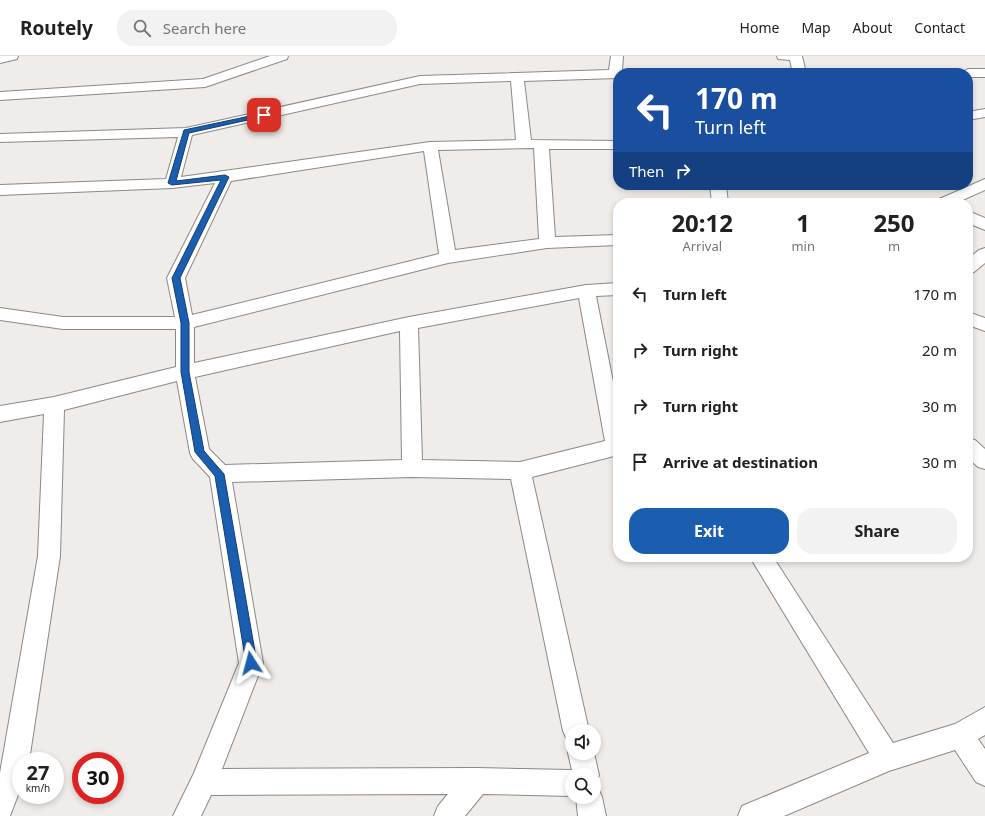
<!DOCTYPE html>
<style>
:root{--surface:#fff;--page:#f2f2f2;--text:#202124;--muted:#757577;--line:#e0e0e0;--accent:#1b5eaf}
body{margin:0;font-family:"Noto Sans",sans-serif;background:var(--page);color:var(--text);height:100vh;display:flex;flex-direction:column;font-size:15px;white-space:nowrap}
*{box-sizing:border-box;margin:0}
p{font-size:13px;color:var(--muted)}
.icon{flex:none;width:22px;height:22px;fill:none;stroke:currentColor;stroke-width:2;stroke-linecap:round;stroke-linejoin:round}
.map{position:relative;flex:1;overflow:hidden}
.panel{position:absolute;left:613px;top:142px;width:360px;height:364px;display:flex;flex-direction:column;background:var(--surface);border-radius:16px;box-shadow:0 2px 6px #0003}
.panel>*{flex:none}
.hud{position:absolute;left:613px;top:12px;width:360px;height:122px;border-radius:16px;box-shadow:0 2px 6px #0003;background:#1a4fa0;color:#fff;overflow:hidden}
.tools{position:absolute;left:565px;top:668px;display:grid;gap:8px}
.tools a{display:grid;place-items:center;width:36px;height:36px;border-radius:50%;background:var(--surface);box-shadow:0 2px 6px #0003;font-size:20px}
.speed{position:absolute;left:12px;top:696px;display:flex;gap:8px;font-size:20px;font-weight:700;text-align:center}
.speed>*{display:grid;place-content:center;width:52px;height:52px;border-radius:50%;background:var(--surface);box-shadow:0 2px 6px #0003;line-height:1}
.speed small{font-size:10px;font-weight:400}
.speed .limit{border:6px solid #d22;background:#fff;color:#111}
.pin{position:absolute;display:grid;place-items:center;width:34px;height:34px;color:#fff;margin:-17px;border-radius:8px;box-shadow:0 2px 6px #0006}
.me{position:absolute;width:44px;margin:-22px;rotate:351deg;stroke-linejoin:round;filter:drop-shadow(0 0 3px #0008)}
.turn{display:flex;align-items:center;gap:14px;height:84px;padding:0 16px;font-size:18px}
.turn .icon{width:52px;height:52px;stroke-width:2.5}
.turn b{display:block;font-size:28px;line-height:34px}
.then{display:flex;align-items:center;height:38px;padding:0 16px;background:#0003;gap:8px;font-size:15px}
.eta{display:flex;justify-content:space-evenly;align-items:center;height:68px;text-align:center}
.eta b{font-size:24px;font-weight:700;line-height:28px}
.button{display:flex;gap:8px;margin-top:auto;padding:8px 16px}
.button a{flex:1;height:46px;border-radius:16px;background:var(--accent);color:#fff;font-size:16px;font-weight:700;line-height:46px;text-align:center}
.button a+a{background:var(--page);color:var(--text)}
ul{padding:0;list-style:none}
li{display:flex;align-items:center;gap:12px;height:56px;padding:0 16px}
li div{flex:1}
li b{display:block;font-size:15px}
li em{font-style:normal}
header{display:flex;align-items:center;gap:24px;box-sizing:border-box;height:56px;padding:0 20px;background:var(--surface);border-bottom:1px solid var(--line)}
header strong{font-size:19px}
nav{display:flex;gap:22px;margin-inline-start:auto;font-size:14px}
.search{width:280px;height:36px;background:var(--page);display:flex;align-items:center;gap:10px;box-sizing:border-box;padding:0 14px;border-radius:16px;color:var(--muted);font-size:15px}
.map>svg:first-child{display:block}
</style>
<header>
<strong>Routely</strong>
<div class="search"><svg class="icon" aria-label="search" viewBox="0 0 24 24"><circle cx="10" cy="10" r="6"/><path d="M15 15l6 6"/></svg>Search here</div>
<nav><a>Home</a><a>Map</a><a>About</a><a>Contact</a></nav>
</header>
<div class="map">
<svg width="985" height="760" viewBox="0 0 985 760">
<rect width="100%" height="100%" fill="#efece9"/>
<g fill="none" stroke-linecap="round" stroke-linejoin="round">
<defs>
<g id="minor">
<path d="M0,0H18L17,3L0,7Z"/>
<path d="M270,0H288L287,3L205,31L0,44V36L203,23Z"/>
<path d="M611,0H623L622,15L624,17H618V22L524,25L531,84L618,85V93H549L555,181L618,179V189L547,192L448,207L194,271V307L409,261L586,229L618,227V239L596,240L618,351V399L532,421L589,675H572V686L567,684L563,675L511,423L412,421L232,426L263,607L222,713L477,712L572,714L568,697L572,688V697H594L599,719L595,728L594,729V719H572V740L483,738L465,760H434L438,750L448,738L211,739L201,760H173L194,717L239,607L210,421L193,403L190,397L177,325L64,354L60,500L29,705H21V731L10,760H0V717L38,500L44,358L0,366V350L54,341L176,311V273H63L0,264V252L63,261H175L167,222L215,127L172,132L0,139V129L166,123L178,81L0,86V78L186,72L420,20L609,14ZM511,25L516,84L430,86L181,121L192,79L420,28ZM534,92L539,183L455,194L438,94ZM424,95L439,198L192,259L185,222L231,125ZM579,242L605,385L520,406L422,404L418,272ZM400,275L402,404L225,409L209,393L195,321Z"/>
<path d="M777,0H802L805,13H870L877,17H743L750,13H792L790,4L778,3Z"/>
<path d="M968,13H985V21H968V17H961Z"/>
<path d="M985,53V61L968,64V56Z"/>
<path d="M985,123V134L956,147H935L937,144Z"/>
<path d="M710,129H726L728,147H712Z"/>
<path d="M968,155L985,162V174L968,167Z"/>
<path d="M985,192V207L974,216L968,218V203L979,194Z"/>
<path d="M968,256L985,262V275L968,269Z"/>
<path d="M968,382L975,384L985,393V413L978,411L968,402Z"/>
<path d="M750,501H773L893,687L955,668L985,651V679L978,683L985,693V730L976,726L955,694L889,715L784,760H738L742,750L869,697Z"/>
<path d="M594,730L598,732L602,741L606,760H578L576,741H594Z"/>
</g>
</defs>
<!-- minor casing -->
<use href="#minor" stroke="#8b8886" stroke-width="2"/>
<!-- minor -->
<use href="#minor" fill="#fff" fill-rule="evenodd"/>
</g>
<!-- route -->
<path fill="#1b5eaf" stroke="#123d72" d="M264,57L267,59L266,60L189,77L176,125L225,119L229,121L180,222L189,267V316L204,395L224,418L257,607L255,611L251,613L247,611L246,607L215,420L195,396L181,316V267L172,222L221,124L172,129L168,127L184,74Z"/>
</svg>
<div class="tools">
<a><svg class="icon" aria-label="sound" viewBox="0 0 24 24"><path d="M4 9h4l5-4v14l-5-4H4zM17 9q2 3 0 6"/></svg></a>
<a><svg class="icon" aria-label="search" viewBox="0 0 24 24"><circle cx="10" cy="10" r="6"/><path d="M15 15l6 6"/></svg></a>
</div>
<div class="speed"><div>27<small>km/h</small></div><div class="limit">30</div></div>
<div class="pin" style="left:264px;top:59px;background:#d93025"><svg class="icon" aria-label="arrive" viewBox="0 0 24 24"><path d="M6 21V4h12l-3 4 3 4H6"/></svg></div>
<svg class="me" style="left:251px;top:607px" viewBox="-20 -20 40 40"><path d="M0-17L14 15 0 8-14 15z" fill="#1b5eaf" stroke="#fff" stroke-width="4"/></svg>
<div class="hud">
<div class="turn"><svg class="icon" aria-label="left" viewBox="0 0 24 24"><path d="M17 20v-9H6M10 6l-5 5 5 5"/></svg><div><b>170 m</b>Turn left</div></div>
<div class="then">Then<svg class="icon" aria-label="right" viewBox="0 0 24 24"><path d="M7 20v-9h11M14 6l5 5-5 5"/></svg></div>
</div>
<section class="panel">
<div class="eta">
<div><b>20:12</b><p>Arrival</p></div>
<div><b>1</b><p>min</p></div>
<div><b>250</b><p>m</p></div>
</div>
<ul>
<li><svg class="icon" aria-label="left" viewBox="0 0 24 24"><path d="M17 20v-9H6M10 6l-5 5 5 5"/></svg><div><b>Turn left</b></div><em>170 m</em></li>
<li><svg class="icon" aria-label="right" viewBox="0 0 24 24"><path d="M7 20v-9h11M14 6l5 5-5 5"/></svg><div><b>Turn right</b></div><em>20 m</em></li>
<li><svg class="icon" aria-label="right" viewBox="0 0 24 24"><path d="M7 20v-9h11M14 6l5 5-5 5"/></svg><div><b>Turn right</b></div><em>30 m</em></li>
<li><svg class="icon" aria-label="arrive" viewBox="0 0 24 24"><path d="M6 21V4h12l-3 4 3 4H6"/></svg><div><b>Arrive at destination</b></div><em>30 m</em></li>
</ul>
<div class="button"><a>Exit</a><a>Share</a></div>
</section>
</div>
